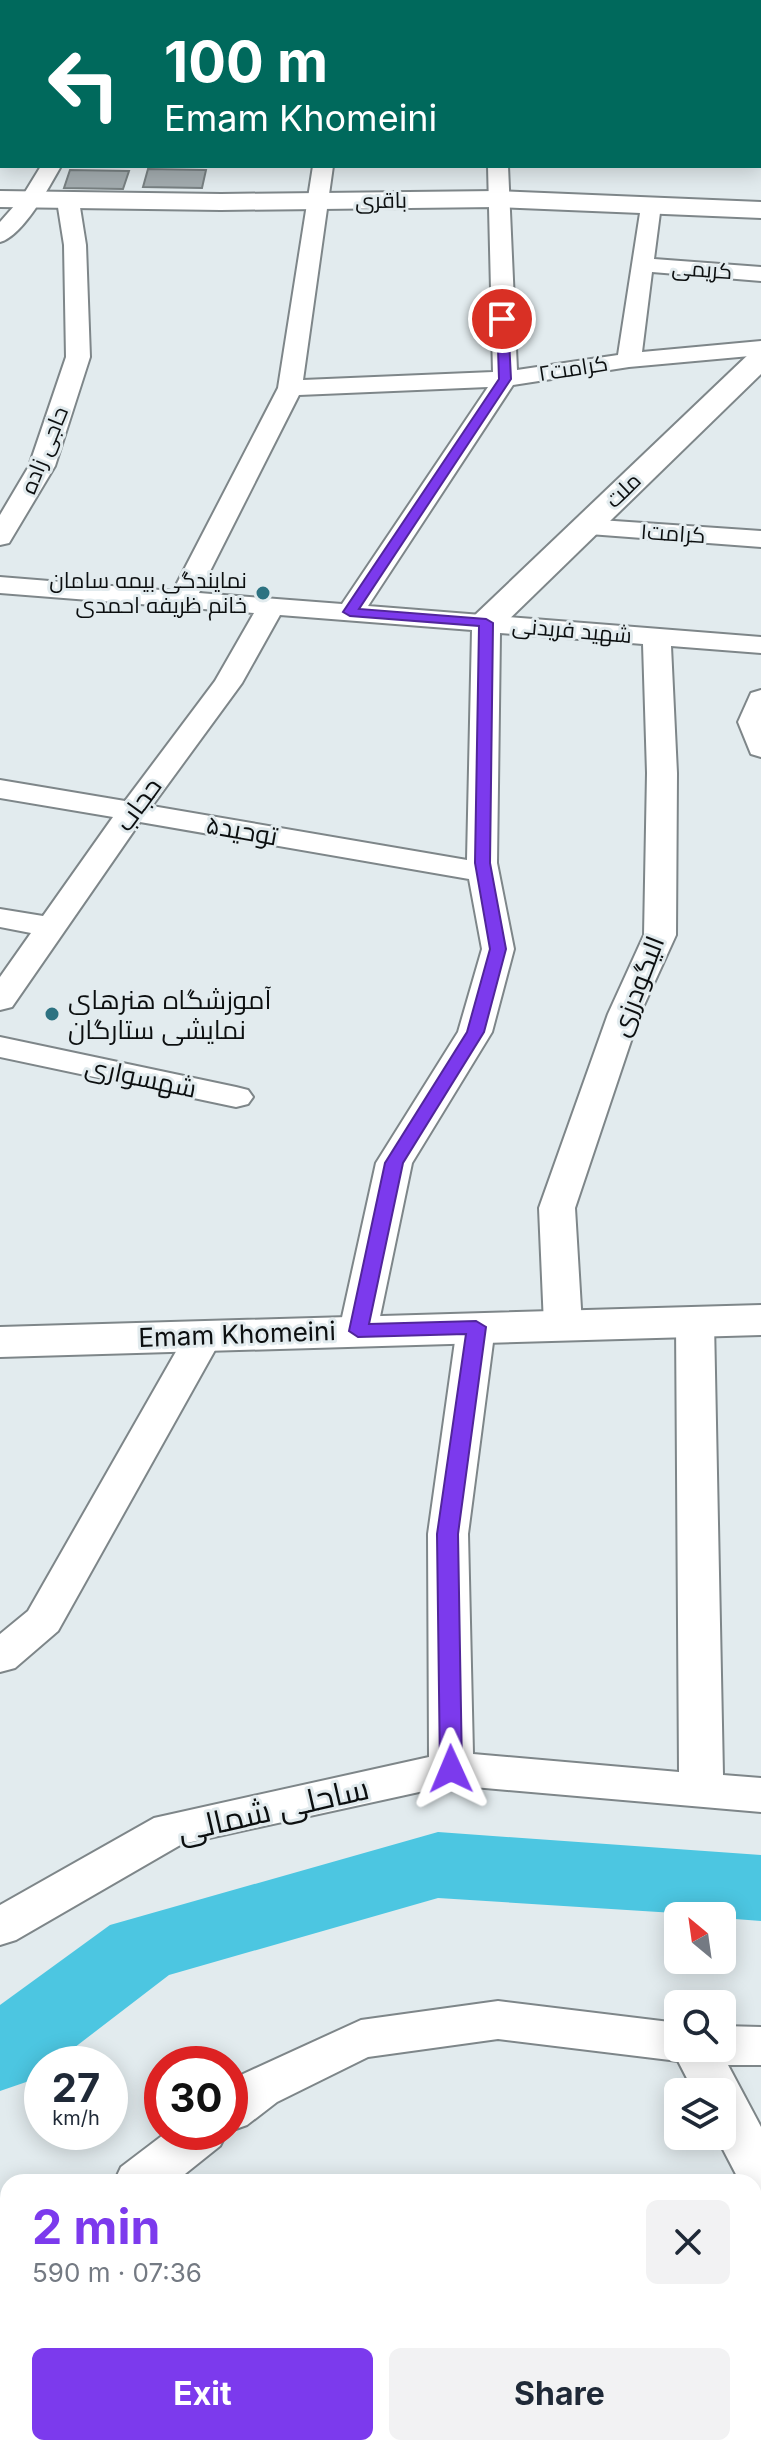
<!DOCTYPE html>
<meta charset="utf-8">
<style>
:root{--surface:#fff;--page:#f2f2f3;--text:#1f2937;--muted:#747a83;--accent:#7c3aed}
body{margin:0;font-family:Inter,Cairo,sans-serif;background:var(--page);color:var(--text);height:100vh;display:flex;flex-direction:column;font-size:30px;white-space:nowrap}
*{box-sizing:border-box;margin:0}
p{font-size:26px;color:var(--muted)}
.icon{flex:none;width:44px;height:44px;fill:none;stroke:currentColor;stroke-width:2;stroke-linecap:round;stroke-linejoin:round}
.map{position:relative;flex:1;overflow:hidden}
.sheet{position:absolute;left:0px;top:2174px;width:762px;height:282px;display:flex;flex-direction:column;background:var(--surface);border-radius:24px 24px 0 0;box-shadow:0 4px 20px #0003}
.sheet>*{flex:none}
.hud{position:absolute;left:0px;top:0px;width:762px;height:168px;box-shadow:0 4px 20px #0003;background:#00695c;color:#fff;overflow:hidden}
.needle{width:52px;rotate:331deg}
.tools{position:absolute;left:664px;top:1902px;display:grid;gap:16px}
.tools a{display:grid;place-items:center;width:72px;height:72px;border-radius:12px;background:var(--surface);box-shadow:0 4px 20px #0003;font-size:40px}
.speed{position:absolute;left:24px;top:2046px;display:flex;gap:16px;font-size:40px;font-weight:700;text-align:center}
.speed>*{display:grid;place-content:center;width:104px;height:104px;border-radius:50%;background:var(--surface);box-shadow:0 4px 20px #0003;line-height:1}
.speed small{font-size:20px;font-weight:400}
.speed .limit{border:12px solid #d22;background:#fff;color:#111}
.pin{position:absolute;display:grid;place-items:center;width:68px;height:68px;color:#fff;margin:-34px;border:4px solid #fff;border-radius:50%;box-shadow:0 2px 8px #0007}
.me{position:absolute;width:88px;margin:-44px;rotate:359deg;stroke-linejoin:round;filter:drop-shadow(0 0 6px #0008)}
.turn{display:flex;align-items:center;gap:28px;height:168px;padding:0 32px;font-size:36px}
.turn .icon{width:104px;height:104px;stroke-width:2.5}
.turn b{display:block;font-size:56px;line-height:68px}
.round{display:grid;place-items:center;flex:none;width:84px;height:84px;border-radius:12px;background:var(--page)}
.head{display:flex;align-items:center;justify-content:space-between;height:136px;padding:0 32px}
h1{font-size:48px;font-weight:700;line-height:60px;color:var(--accent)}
.cta{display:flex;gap:16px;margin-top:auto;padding:16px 32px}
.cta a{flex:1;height:92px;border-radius:12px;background:var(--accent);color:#fff;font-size:32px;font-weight:700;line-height:92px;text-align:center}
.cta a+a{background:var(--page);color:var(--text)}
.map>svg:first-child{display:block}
</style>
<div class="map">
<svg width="761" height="2455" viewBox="0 0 761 2455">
<rect width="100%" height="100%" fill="#e2ebee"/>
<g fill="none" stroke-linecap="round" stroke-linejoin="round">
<!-- river -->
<path fill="#4cc6e1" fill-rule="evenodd" d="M438,1832L761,1855V1921L722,1918V1916L438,1898L169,1975L53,2064H42V2072L32,2080L0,2091V2005L110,1925Z"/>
</g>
<!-- building -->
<g fill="#a3acaf" stroke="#788082" stroke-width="2">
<path d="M148,169L206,170L202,188L143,187Z"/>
<path d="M70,170L129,171L123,189L64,188Z"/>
</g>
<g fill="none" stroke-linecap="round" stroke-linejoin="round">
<defs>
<g id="minor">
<rect x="495" y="0" width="18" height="2"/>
<path d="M690,0H712L713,2H691Z"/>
<rect x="760" y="20" width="1" height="12"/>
<rect x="760" y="145" width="1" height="12"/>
<path d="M41,166H61C49,187 23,236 0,242V222L22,197Z"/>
<path d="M313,166H333L303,380L493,372L488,166H508L517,370L618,355L642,200H658L661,205L654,259L761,267V281L652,272L642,352L761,341V355L629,367L513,385L368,606L761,637V653L671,646L677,773L676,935L640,1014L575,1208L582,1325L576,1333L563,1337L550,1333L544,1325L539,1208L608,1014L644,935L647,773L643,644L500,633L497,863L514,949L492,1032L412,1163L377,1331L371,1339L358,1343L345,1339L339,1331L376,1163L458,1032L482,949L469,879L140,822L12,1007L0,1010V977L31,933L0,927V909L43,916L113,817L0,798V780L125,801L215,681L254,613L0,593V577L173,591L278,388ZM488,387L342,604L199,593L299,395ZM280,615L472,630L467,860L152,806L242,683Z"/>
<path d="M68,195L79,201L86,245L90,357L55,466L9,543L0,545V515L29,466L66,357L64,245L57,201Z"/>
<path d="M585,519L761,531V547L576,533L572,527L576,521Z"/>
<path d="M761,690V757L751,754L738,722L751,693Z"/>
<path d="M0,1037L236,1087L248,1090L253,1097L248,1104L236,1107L0,1057Z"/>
<path d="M695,1310L708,1314L714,1322L723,1775L761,1778V1812L451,1785L182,1844L16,1940L0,1945V1905L154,1818L429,1757L428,1534L457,1327L463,1319L476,1315L489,1319L495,1327L468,1534L473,1754L679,1772L676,1322L682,1314Z"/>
<path d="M205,1322L218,1325L224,1334L58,1631L15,1668L0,1672V1634L28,1611L186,1334L192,1325Z"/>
<path d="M498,2001L678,2023V2048H722V2026L761,2027V2065H728L761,2127V2196L754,2193V2182H740L716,2136H722V2092H694L678,2061L498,2039L368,2057L277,2102L247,2125L230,2131V2084L243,2074L361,2020Z"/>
<path d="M167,2132H227L220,2146L175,2182H114L121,2167Z"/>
<path d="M8,2262V2309L0,2312V2265Z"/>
</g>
<g id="tertiary">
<rect x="760" y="34" width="1" height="14"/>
<path d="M0,59H2L0,74Z"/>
<path d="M0,191L221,194L497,191L761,202V218L497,207L221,210L0,207Z"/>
<path d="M761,349V374L498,630L486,633L474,630L469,623L474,616L751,352Z"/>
</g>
<g id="secondary">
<path d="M540,0H565L566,2H541Z"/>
<rect x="760" y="91" width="1" height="15"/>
<path d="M761,1305V1335L0,1357V1327Z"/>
</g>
</defs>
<!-- minor casing -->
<use href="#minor" stroke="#7e8689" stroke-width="4"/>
<!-- tertiary casing -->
<use href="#tertiary" stroke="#7e8689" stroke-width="4"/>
<!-- secondary casing -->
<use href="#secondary" stroke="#7e8689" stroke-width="4"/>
<!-- minor -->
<use href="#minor" fill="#fff" fill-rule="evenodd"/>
<!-- tertiary -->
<use href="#tertiary" fill="#fff" fill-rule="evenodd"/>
<!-- secondary -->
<use href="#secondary" fill="#fff" fill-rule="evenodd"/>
</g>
<!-- route -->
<path fill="#7c3aed" stroke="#51269a" stroke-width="2" d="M502,315L508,319L511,379L359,609L486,619L493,623L490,863L506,949L484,1032L403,1163L369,1324L476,1321L486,1327L458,1534L462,1769L458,1775L451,1778L443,1775L440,1769L437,1534L466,1334L358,1337L349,1331L385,1163L467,1032L490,949L475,863L479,626L350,616L343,612L499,379L497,319Z"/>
<!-- markers -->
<g fill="#2d7281" stroke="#e2ebee" stroke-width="3">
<circle cx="263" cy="593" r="8"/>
<circle cx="52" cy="1014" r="8"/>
</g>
<g text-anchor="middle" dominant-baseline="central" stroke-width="6" stroke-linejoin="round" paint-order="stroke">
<!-- far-street labels -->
<g font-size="22" fill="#0c0f10" stroke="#e2ebee">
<text transform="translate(381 200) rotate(-1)">باقری</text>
<text transform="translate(702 269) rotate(4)">کریمی</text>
<text transform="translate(573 368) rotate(-9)">کرامت۲</text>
<text transform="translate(44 450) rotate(-68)">حاجی زاده</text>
<text transform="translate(623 490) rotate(-44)">ملت</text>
<text transform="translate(673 533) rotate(4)">کرامت۱</text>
<text transform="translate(572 630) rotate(5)">شهید فریدنی</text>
</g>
<!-- far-poi labels -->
<g font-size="22" fill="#0c0f10" stroke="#e2ebee" text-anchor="end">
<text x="247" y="580">نمایندگی بیمه سامان<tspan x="247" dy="25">خانم ظریفه احمدی</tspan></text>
</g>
<!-- street labels -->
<g font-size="26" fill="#0c0f10" stroke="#e2ebee">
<text transform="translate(138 804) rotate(-54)">حجاب</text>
<text transform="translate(242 830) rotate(10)">توحید۵</text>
<text transform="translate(637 986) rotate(-69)">الیگودرزی</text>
<text transform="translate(141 1077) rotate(12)">شهسواری</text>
<text transform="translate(237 1334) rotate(-2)">Emam Khomeini</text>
</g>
<!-- poi labels -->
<g font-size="26" fill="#0c0f10" stroke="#e2ebee" text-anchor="start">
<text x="68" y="999">آموزشگاه هنرهای<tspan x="68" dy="30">نمایشی ستارگان</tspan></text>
</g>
<!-- near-street labels -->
<g font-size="32" fill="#0c0f10" stroke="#e2ebee">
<text transform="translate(273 1809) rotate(-13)">ساحلی شمالی</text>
</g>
</g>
</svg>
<div class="tools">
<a><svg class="needle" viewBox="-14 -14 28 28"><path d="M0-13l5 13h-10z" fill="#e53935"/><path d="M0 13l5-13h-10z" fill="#747a83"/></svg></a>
<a><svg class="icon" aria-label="search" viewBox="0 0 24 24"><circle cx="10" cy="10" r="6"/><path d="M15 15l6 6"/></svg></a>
<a><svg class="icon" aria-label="layers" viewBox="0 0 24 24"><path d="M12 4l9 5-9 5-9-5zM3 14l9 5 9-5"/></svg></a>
</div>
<div class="speed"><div>27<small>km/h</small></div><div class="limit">30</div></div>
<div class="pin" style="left:502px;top:319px;background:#d93025"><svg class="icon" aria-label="arrive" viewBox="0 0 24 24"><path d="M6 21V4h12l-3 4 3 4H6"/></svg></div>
<svg class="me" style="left:451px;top:1769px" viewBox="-20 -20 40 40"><path d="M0-17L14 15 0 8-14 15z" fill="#7c3aed" stroke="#fff" stroke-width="4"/></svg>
<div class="hud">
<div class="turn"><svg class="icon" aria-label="left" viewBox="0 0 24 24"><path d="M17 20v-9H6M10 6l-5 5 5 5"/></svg><div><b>100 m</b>Emam Khomeini</div></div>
</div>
<section class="sheet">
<div class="head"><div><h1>2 min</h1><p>590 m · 07:36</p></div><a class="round"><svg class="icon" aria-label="close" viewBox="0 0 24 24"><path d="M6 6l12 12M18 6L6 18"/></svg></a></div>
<div class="cta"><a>Exit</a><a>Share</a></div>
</section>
</div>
